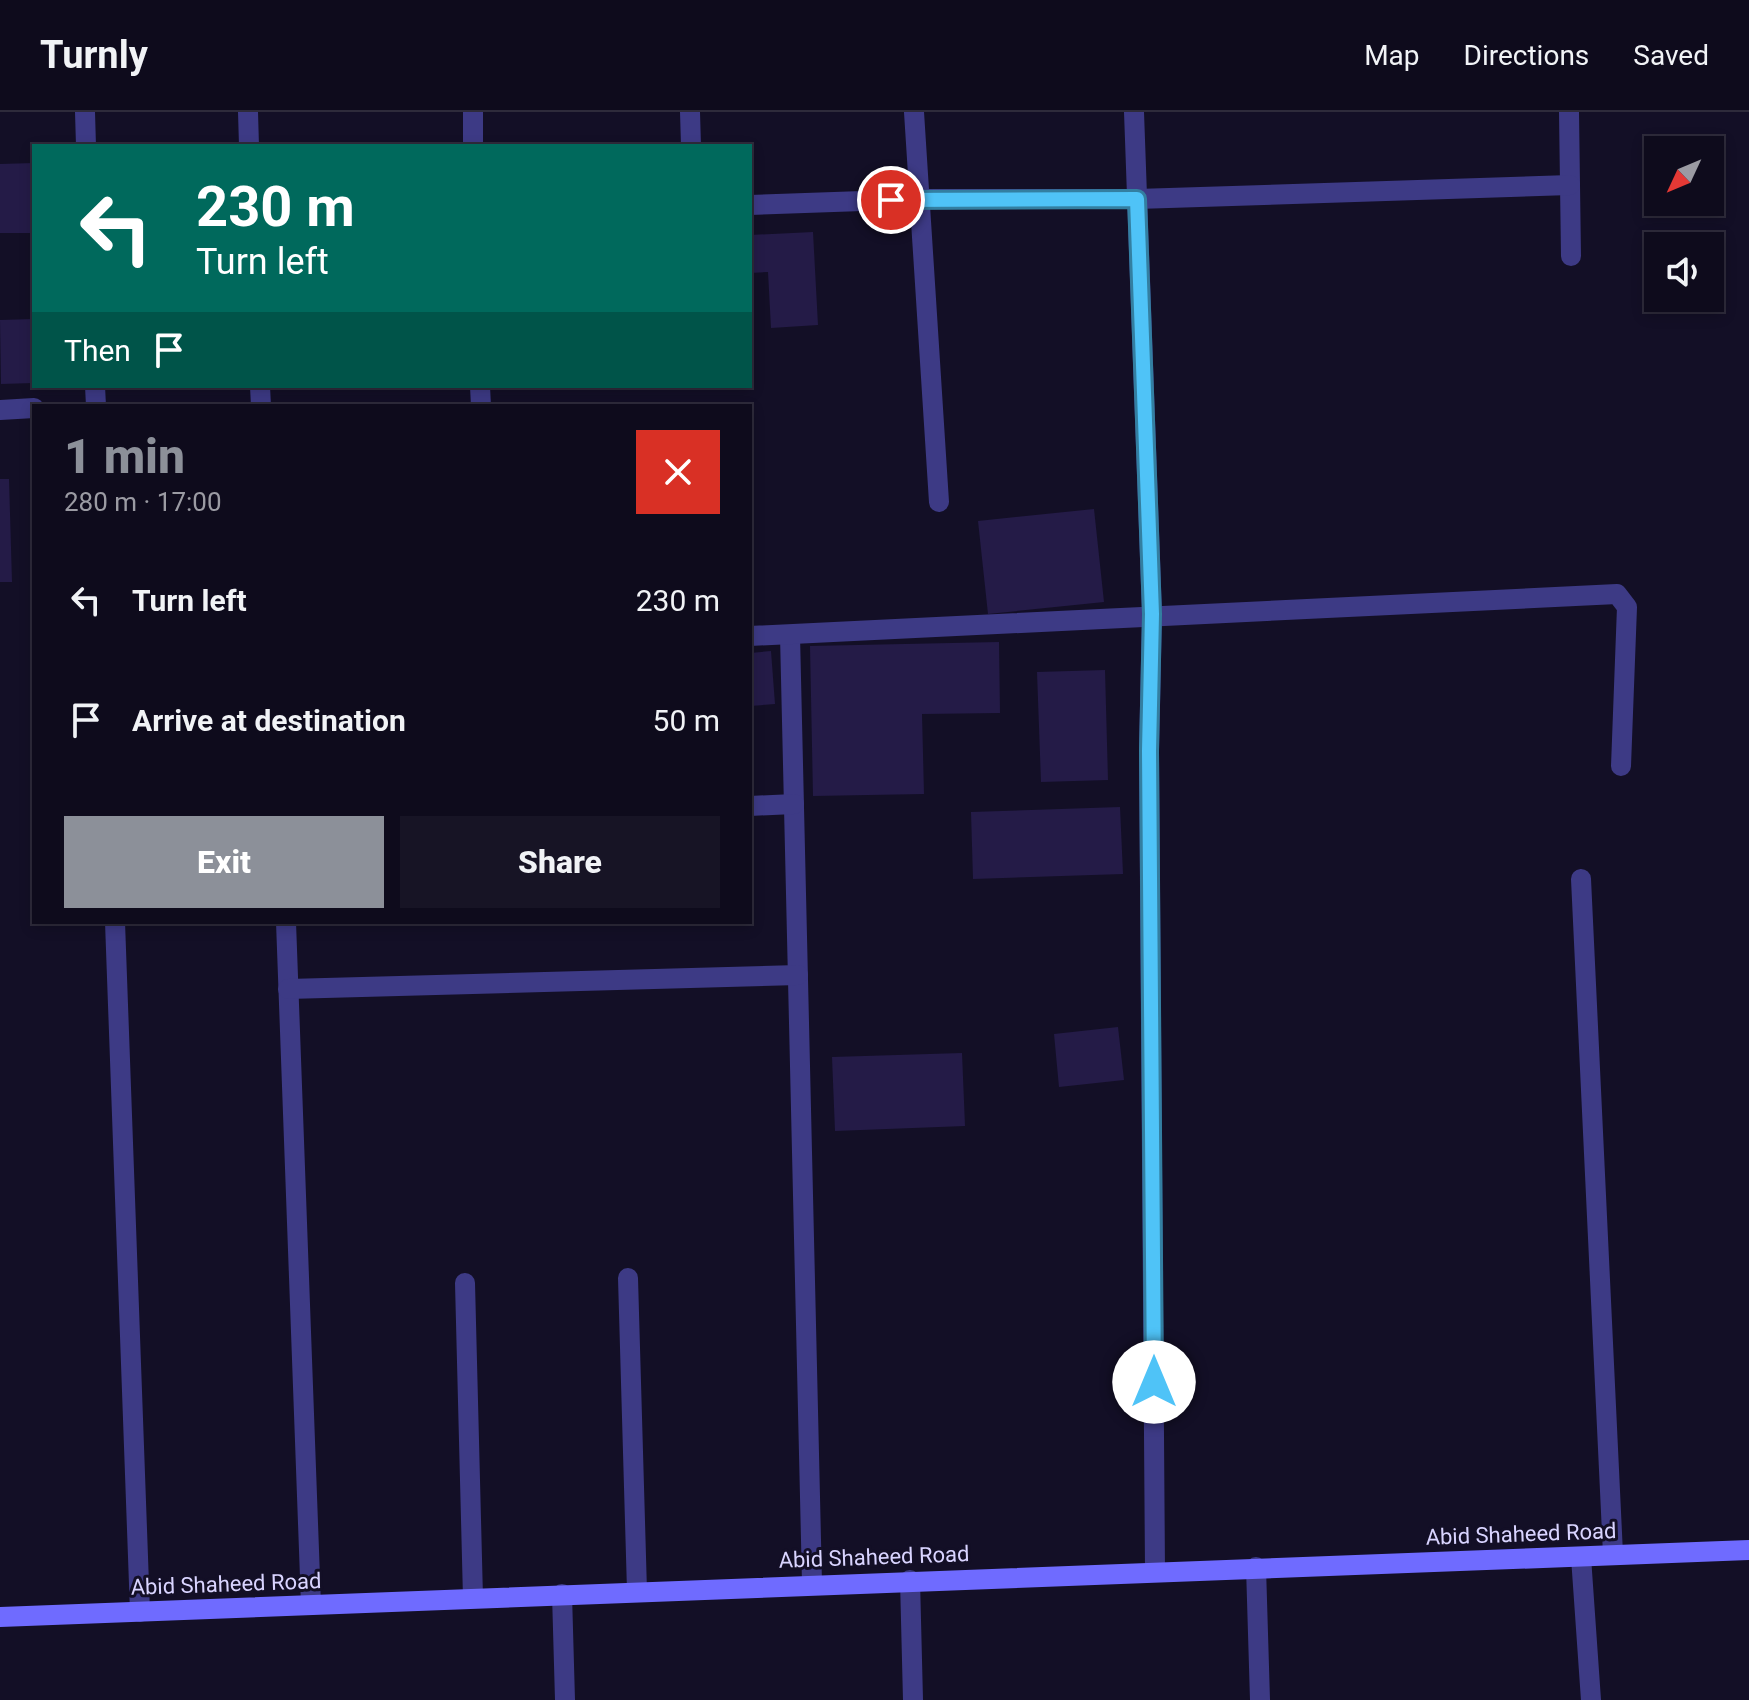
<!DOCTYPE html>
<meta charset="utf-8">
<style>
:root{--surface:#0e0b1c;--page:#171425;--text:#f1f3f6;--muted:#9b9ba3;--line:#2e2b3b;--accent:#8c9099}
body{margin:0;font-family:Roboto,sans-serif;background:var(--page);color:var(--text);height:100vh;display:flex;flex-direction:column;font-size:30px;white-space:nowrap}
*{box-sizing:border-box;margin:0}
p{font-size:26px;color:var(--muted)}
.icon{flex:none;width:44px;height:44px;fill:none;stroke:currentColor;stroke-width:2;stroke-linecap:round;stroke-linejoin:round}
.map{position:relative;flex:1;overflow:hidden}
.details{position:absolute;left:32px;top:292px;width:720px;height:520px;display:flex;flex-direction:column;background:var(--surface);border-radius:0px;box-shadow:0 4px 12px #0003,0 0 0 2px var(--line)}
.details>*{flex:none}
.banner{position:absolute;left:32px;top:32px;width:720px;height:244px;border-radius:0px;box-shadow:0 4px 12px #0003,0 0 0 2px var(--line);background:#00695c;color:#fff;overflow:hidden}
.needle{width:52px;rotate:226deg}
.buttons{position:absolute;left:1644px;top:24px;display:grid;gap:16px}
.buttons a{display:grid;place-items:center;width:80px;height:80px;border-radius:0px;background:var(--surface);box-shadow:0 4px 12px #0003,0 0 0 2px var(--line);font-size:40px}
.pin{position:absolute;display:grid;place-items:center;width:68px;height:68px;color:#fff;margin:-34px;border:4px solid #fff;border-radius:50%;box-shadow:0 2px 8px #0007}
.me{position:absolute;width:88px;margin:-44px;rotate:0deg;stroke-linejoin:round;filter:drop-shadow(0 0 6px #0008)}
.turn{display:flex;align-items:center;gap:28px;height:168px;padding:0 32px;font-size:36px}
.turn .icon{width:104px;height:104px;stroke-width:2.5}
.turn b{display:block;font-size:56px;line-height:68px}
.then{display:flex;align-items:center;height:76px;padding:0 32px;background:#0003;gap:16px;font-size:30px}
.round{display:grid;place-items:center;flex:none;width:84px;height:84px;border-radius:0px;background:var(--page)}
.head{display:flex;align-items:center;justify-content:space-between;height:136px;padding:0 32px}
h1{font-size:48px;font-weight:800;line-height:60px;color:var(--accent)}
.cta{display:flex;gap:16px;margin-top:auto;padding:16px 32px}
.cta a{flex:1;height:92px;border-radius:0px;background:var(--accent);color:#fff;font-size:32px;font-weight:800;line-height:92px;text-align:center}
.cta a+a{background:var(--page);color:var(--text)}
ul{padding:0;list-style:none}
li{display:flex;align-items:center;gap:24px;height:120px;padding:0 32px}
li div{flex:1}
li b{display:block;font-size:30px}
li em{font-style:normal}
header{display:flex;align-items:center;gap:48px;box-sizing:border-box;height:112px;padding:0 40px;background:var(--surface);border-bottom:2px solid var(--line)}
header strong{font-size:38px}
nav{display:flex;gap:44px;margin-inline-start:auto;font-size:28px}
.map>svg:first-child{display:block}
</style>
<header>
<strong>Turnly</strong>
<nav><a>Map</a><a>Directions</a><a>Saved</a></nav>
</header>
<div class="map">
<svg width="1749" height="1588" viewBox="0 0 1749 1588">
<rect width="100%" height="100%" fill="#130f26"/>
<!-- building -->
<g fill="#241b47">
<path d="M34,51V121H0V52Z"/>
<path d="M813,120L818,213L771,216L768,160L750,161V123Z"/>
<path d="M34,207V271L1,272L0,208Z"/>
<path d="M0,367H9L12,470H0Z"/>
<path d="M1094,397L1104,490L988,502L978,409Z"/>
<path d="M999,530L1000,601L922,602L924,682L813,684L810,534Z"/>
<path d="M771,539L775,592L750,594V541Z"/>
<path d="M1105,558L1108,668L1041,670L1037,560Z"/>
<path d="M1120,695L1123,762L973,767L971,700Z"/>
<path d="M1118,915L1124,968L1059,975L1054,922Z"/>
<path d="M962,941L965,1014L835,1019L832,945Z"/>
</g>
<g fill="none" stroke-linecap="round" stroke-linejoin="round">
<!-- street -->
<g stroke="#3d3a85" stroke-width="20">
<path d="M85,0L86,34"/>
<path d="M248,0L249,34"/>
<path d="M473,0V34"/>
<path d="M690,0L691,34"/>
<path d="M914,0L939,390"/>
<path d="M1134,0L1152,502L1149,639L1155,1459"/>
<path d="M1569,0L1571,144"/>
<path d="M750,93L920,87H1137L1570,73"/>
<path d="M95,274L96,294"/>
<path d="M260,274L261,294"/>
<path d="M480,274L481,294"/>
<path d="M0,298L34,296"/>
<path d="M790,523L812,1471"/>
<path d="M750,524L1617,482L1627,495L1621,654"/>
<path d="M750,694L794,692"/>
<path d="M1581,767L1613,1442"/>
<path d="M115,810L140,1500"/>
<path d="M286,810L311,1493"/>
<path d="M288,877L798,863"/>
<path d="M628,1166L637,1479"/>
<path d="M465,1171L473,1486"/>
<path d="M1581,1445L1591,1588"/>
<path d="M1256,1455L1260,1588"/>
<path d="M910,1468L913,1588"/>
<path d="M562,1482L565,1588"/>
</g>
<!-- secondary -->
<path stroke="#6f6bff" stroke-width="20" d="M0,1505L1749,1438"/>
</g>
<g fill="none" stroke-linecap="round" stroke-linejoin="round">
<defs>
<path id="route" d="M891,88L1137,87L1152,502L1149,639L1154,1270"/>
</defs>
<!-- route casing -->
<use href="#route" stroke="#337fa1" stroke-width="20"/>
<!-- route -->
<use href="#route" stroke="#4fc3f7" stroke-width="14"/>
</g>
<g text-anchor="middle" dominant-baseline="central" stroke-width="6" stroke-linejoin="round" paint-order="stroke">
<!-- street labels -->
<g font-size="22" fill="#d9d4ff" stroke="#130f26">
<text transform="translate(1521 1422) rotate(-2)">Abid Shaheed Road</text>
<text transform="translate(874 1445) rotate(-2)">Abid Shaheed Road</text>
<text transform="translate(226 1472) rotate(-2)">Abid Shaheed Road</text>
</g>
</g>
</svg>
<div class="buttons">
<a><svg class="needle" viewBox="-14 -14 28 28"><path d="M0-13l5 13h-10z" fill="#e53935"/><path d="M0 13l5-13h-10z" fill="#9b9ba3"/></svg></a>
<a><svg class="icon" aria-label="sound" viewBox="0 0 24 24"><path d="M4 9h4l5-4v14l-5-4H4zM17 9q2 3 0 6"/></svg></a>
</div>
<div class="pin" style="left:891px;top:88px;background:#d93025"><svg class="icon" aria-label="arrive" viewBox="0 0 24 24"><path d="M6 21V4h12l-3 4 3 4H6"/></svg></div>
<svg class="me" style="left:1154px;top:1270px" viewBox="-20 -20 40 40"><circle r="19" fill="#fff"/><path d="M0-13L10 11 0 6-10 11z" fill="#4fc3f7"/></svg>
<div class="banner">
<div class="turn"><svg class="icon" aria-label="left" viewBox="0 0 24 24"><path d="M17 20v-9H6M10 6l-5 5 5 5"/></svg><div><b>230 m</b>Turn left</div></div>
<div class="then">Then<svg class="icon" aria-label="arrive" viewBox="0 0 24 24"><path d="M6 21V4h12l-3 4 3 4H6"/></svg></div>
</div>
<section class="details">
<div class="head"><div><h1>1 min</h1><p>280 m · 17:00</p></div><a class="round" style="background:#d93025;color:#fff"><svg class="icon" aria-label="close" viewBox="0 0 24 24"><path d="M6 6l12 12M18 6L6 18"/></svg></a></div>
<ul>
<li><svg class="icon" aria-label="left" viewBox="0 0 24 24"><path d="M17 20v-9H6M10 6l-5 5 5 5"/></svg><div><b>Turn left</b></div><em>230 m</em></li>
<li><svg class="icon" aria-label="arrive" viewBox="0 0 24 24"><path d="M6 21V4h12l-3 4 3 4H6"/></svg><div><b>Arrive at destination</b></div><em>50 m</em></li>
</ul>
<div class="cta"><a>Exit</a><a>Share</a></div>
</section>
</div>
